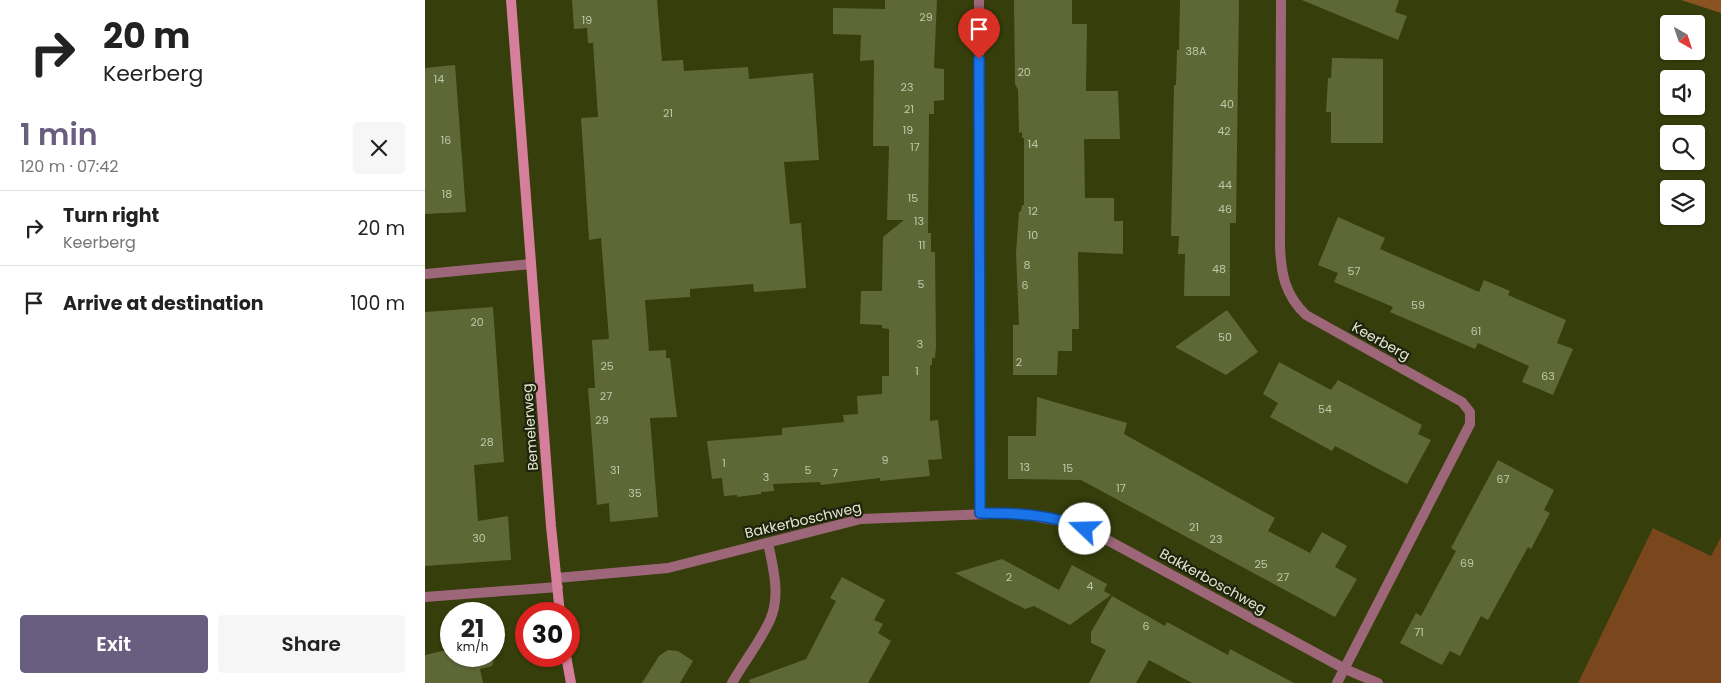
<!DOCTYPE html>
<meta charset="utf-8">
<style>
:root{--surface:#fff;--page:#f6f6f6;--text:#222;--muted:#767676;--line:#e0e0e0;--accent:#695e80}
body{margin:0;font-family:Poppins,sans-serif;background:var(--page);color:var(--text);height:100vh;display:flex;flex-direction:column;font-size:19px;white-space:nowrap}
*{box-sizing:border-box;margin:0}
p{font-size:16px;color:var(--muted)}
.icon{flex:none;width:28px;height:28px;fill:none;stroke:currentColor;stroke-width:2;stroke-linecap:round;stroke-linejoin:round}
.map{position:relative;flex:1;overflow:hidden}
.side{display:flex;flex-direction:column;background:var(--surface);width:425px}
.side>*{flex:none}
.hud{background:#fff;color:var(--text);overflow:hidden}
.needle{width:32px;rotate:141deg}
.buttons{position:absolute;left:1235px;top:15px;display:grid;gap:10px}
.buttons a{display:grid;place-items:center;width:45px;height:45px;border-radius:5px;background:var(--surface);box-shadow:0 1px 4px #0004;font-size:25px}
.speed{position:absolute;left:15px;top:602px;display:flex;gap:10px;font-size:25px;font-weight:700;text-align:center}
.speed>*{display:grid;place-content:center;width:65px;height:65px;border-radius:50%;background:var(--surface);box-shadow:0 1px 4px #0004;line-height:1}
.speed small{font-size:12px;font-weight:400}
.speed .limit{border:8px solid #d22;background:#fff;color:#111}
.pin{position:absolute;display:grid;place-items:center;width:42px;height:42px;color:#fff;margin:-51px -21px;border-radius:50% 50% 50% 0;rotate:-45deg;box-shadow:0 0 5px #0007}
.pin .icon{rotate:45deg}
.me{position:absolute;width:55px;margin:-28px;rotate:291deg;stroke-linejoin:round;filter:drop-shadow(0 0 4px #0008)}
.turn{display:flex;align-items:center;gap:18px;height:105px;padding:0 20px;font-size:22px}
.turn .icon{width:65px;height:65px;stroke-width:2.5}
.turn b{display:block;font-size:35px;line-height:42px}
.round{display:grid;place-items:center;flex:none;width:52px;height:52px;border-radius:5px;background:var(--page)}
.overview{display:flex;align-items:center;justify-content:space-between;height:85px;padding:0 20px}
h1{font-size:30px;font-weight:600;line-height:38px;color:var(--accent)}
.primary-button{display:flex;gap:10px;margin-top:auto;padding:10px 20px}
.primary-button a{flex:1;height:58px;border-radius:5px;background:var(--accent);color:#fff;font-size:20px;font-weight:600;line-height:58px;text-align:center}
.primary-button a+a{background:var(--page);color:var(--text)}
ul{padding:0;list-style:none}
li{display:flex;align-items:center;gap:15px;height:75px;padding:0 20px;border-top:1px solid var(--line)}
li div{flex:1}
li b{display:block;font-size:19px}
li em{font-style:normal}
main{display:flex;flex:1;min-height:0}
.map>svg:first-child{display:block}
</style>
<main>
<section class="side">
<div class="hud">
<div class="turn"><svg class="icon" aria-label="right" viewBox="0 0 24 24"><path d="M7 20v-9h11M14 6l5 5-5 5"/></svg><div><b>20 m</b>Keerberg</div></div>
</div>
<div class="overview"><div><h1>1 min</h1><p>120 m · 07:42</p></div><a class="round"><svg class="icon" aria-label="close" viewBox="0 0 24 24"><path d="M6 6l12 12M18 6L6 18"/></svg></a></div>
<ul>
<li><svg class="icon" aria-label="right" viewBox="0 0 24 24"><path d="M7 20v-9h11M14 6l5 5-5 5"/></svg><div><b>Turn right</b><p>Keerberg</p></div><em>20 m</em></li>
<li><svg class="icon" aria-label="arrive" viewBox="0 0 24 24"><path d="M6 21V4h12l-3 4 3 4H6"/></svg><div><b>Arrive at destination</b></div><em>100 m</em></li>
</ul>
<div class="primary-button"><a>Exit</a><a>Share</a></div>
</section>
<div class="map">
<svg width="1296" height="683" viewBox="0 0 1296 683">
<rect width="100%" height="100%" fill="#363e0b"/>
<!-- green -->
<path fill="#79471b" d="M1228,528L1286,556L1296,537V683H1153Z"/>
<!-- forest -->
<path fill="#8a5322" d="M1256,0H1296V13Z"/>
<!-- building -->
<g fill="#5e6837">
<path d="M147,0H232L237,61L258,60L259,71L323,67L324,79L388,73L394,160L359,162L365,224L376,223L381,288L329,292L328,284L265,289V297L220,300L224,351L241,350V358H245L252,417L225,418L233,517L185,522L184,503L172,505L163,388H170L167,340L184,339L176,238L164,240L156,118L173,117L168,43H163L162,28L149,29Z"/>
<path d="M460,0H512L509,68L519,69V100L509,101V114H504L503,233H506V252H510L511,346L510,358H507V365H505V421L513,420L517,459L503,460L505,476L455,481V478L396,485L395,482L348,484L349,491L336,492V494L312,497V495L299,496L297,478L287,479L282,441L357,435V428L419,422L418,415L433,414L432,396L457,394V376H464V329L457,328V325L435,324L436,291H457L458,237L479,220H462L464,146H448L449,60L435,61L436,35L408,34V8L460,9Z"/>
<path d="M589,0H647V24H662L661,91H693L695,139H659L660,198H689V221H698V254L653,252L654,329H647V351H633L632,375H588V325H594L591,253L594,212L596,211L597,205H599V138H597V132L594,133L593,90L590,84Z"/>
<path d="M755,0H814L811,223H805V296H759L760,254H753L754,236H746L749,85H751L752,50H754Z"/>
<path d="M877,0H974L970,12L982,16L973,40Z"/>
<path d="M907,58L958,59V143H906V112H901L903,78H906Z"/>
<path d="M30,65L41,212L0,214V68Z"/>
<path d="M913,217L960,238L955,249L1054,292L1059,280L1085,291L1083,295L1141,320L1132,343L1148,349L1128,395L1097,382L1104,366L1053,343L1050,349L965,312L968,307L909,282L913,273L893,265Z"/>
<path d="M68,307L79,462L49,465L53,521L83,516L86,560L0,566V312Z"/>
<path d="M802,310L833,352L801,375L750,347Z"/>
<path d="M854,362L906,390L913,380L997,425L993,434L1006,440L982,484L910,446L907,451L845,417L853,403L838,394Z"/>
<path d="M612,397L702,423L699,434L850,518L843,531L885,553L897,532L922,546L910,567L932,579L910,617L656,480L583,479V436H611Z"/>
<path d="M1073,460L1129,490L1119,510L1125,513L1106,549L1103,547L1063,620L1056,616L1035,656L1025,651L1017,665L975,643L991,613L996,616L1031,551L1026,548Z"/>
<path d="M577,559L634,590L647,565L682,584L679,591L686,595L645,625L609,606L600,609L530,573Z"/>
<path d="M417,577L460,600L449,620L458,624L453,633L466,641L443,683H325L324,680L381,659L411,601L405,598Z"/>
<path d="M687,596L740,626L742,622L803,655L805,649L869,683H767L724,660L711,683H664L681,650L666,643V632Z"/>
<path d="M77,638L67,666L55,669L58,683H0V655L26,649V656H69V640Z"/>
<path d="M243,650L253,651L268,661L255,683H217L234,656Z"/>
</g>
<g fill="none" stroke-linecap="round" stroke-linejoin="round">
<!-- street -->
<g stroke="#9d6779" stroke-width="10">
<path d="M554,0L555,513"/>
<path d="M856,0L855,246C856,274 860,295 881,315L1037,402L1045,412V424L912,683"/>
<path d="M0,274L106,264"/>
<path d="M132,578L243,568L436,519L590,513L646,523L675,536L920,669L953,683"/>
<path d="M0,597L133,587"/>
<path d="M307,683C319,662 335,642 345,620C356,596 348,567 343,543"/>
</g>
<!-- secondary -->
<g stroke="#d57f9c" stroke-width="10">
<path d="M86,0L126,526L135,614"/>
<path d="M141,656L146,683"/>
</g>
</g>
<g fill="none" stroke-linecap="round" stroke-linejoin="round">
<defs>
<path id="route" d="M554,59L555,513C591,513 627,514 660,529"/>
</defs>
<!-- route casing -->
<use href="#route" stroke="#114b97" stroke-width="12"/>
<!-- route -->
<use href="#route" stroke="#1a73e8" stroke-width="9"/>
</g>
<g text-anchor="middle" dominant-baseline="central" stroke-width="4.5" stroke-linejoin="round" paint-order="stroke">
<!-- number labels -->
<g font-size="11" fill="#c0c7a8">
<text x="501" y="17">29</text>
<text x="162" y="20">19</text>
<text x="771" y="51">38A</text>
<text x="599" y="72">20</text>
<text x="14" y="79">14</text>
<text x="482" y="87">23</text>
<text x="802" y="104">40</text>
<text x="484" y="109">21</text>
<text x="243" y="113">21</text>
<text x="483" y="130">19</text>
<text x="799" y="131">42</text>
<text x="21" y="140">16</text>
<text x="608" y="144">14</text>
<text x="490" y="147">17</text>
<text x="800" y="185">44</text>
<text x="22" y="194">18</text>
<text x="488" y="198">15</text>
<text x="800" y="209">46</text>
<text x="608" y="211">12</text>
<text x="494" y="221">13</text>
<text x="608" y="235">10</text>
<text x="497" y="245">11</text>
<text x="602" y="265">8</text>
<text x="794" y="269">48</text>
<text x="929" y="271">57</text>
<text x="496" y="284">5</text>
<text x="600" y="285">6</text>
<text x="993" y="305">59</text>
<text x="52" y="322">20</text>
<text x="1051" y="331">61</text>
<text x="800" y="337">50</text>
<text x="495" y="344">3</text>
<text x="594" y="362">2</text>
<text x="182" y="366">25</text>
<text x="492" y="371">1</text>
<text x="1123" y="376">63</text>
<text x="181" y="396">27</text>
<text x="900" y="409">54</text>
<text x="177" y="420">29</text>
<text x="62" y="442">28</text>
<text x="460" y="460">9</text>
<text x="299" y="463">1</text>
<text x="600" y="467">13</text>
<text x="643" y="468">15</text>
<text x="190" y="470">31</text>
<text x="383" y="470">5</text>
<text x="410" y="473">7</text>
<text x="341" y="477">3</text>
<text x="1078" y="479">67</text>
<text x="696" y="488">17</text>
<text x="210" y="493">35</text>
<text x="769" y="527">21</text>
<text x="54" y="538">30</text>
<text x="791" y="539">23</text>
<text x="1042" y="563">69</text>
<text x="836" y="564">25</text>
<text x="584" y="577">2</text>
<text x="858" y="577">27</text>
<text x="665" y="586">4</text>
<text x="721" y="626">6</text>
<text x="994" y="632">71</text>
</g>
<!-- street labels -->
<g font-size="14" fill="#e1e7cd" stroke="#1f230e">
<text transform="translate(956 341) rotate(29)">Keerberg</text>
<text transform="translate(105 427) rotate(-94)">Bemelerweg</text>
<text transform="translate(378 520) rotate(-13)">Bakkerboschweg</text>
<text transform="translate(788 581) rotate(29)">Bakkerboschweg</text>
</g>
</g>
</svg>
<div class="buttons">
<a><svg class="needle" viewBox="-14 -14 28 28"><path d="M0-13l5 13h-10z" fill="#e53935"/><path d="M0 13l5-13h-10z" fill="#767676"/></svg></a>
<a><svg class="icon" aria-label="sound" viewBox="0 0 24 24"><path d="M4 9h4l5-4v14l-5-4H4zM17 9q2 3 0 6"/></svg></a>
<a><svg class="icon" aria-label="search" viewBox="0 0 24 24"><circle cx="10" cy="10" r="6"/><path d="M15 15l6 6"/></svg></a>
<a><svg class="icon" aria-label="layers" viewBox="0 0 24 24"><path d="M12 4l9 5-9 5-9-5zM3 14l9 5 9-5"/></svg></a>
</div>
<div class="speed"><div>21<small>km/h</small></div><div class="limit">30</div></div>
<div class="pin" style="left:554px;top:59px;background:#d93025"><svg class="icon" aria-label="arrive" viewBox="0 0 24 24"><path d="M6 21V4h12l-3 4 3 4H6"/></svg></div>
<svg class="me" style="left:660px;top:529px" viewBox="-20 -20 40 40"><circle r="19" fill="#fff"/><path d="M0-13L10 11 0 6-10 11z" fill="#1a73e8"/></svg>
</div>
</main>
